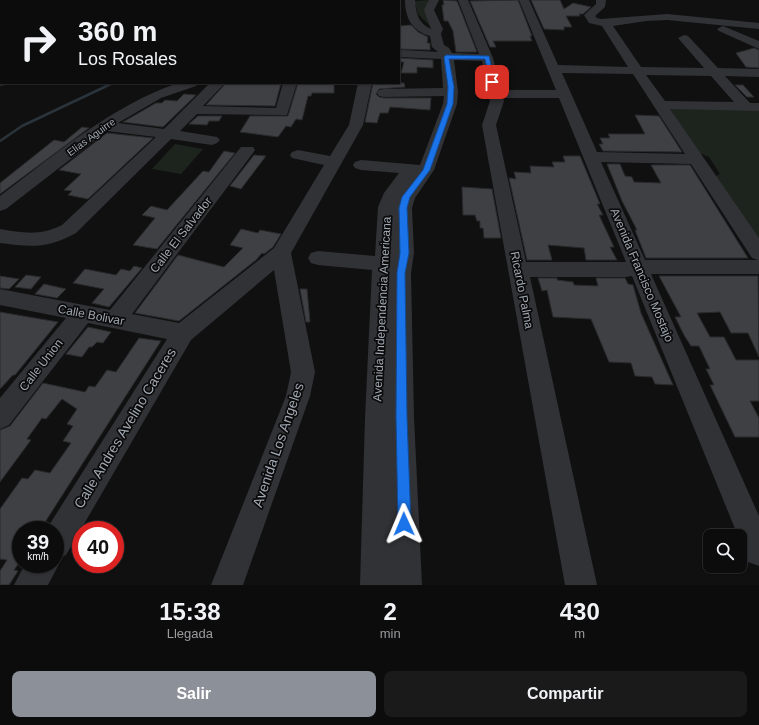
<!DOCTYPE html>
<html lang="es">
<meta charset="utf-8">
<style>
:root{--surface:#0c0c0d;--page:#1a1a1b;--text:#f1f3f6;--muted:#9a9b9d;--line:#2c2c2e;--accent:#8c9099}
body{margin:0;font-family:Arial,sans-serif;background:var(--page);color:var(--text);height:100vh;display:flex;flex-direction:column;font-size:15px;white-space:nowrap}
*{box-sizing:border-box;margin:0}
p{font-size:13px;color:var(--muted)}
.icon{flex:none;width:22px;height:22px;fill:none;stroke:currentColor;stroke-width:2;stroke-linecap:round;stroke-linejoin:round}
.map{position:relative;height:585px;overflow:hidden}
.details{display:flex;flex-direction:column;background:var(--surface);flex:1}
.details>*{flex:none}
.guide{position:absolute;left:0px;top:0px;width:400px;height:84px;box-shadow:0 1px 3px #0004,0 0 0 1px var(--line);background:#0c0c0d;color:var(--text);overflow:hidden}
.buttons{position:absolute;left:703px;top:529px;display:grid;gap:8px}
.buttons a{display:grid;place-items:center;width:44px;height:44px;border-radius:8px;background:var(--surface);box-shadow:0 1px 3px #0004,0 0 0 1px var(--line);font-size:20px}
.speed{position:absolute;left:12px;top:521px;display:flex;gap:8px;font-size:20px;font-weight:700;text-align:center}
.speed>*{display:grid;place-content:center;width:52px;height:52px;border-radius:50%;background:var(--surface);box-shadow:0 1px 3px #0004,0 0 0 1px var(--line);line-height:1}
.speed small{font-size:10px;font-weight:400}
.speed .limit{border:6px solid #d22;background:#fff;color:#111}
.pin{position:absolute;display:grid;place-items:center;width:34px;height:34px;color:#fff;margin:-17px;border-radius:8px;box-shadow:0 2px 6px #0006}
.me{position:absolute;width:44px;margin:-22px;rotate:359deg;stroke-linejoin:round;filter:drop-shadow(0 0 3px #0008)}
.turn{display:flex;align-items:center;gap:14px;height:84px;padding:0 12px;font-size:18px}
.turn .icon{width:52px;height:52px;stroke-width:2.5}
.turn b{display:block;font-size:28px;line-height:34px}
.eta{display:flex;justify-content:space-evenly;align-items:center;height:68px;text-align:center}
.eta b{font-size:24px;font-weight:600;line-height:28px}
.primary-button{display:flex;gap:8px;margin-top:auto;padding:8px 12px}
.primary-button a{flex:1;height:46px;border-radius:8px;background:var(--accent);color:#fff;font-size:16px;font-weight:600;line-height:46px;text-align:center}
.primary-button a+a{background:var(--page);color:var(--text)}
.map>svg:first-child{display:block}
</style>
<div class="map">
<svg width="759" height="585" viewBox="0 0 759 585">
<rect width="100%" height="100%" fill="#101011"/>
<!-- green -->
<g fill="#1c241d">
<path d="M429,0L432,28L418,14L414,1Z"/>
<path d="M669,107L759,109V246L714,177L720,174L709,157L697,152Z"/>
<path d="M175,144L203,149L181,174L152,169Z"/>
</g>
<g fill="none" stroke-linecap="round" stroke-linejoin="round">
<!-- stream -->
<path stroke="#2a343a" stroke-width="2.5" d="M0,141L22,126L113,83"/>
</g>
<!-- building -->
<g fill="#3f4044" stroke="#2a2a2d">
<path d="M443,0L457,1L477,52H456L453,31L448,21H444L442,5H444Z"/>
<path d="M518,0L532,36H530L532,41H493L496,47H490L470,1Z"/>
<path d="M531,0H560L564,9L573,3L591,7L583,14H579L580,16H566L572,27H564V30L544,29Z"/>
<path d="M411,25L418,32L428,37L427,43H430V50L399,49V26Z"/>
<path d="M754,48L759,50V68L746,67L736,53Z"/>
<path d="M399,58L433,60V68L417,67V73H401L404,62H399Z"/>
<path d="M226,83H281L275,106L206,105Z"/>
<path d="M298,83H334V93H312L311,96H308L302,120L296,119L291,127L286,126L278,137L240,132L250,116H288Z"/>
<path d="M373,83H404L405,87L379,89L376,94L379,97L384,98H431L430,110L390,107L388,113H380L377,123L365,122Z"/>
<path d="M735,85H743L754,97H747Z"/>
<path d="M184,94L196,95L163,127L123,122L156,103H162L165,100L177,101Z"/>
<path d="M635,115L659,116L682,152L603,151L599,144H603L600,138H610L608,134H645Z"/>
<path d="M198,116H222L219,121H209L207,125L189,124Z"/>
<path d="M82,127L89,128L0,194V183L54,140L64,142Z"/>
<path d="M107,133L153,138L88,199L68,195L72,191L64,190L81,174L59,170Z"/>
<path d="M224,151L235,153L157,249L133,245L155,218L142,215L151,206L167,210L203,171L209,172Z"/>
<path d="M254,155L266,156L241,189L230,186Z"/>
<path d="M563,156H580L600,204H597L603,215H599L614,247H610L617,260H586L584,248L548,245L552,260H527L509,178L516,179L514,172L531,173L530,166L554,167L552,162H565Z"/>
<path d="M607,164H620L625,176L632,177L634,182L661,183L651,165H690L748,258H646L635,230H637L622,201Z"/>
<path d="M462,187L492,189L501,238H484L483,228H480V221H477L475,215H463Z"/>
<path d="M241,229L258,233L260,230L281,234L273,247L264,254L262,253L256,260L179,321L135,313L178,255L224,267L243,248L230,245Z"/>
<path d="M134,266L142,268L109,307L92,303L104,289L73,283L85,269L116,275L121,269L130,271Z"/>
<path d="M26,275L41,277L31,289L15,287Z"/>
<path d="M0,276L19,279L9,289L0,288Z"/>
<path d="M659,276H758L759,357L748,333H731L720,312L697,313L710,337H724L736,360H759V401H750L759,418V437H735L710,385H714L706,369H710L699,346H691L684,335L675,317H681Z"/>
<path d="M538,278H557V280L573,282L574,285L598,286L596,278H625L628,284L633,285L641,313L673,385L655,384L652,377L635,376L631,363L609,362L591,319L553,317L547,290L542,291Z"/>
<path d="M44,284L66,289L57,298L35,294Z"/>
<path d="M300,289H307L310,322H306Z"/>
<path d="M0,312L58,322L15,375H13L0,389Z"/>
<path d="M88,327L111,332L103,343L97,342L92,347H89L82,357L66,354Z"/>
<path d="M139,338L161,341L40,530H21V560L14,570L18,571L9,585H0V571L7,560L0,559V509L22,478L28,479L35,470L50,473L71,443L63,441L73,426L67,424L77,409L62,399L46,419L42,418L27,439L31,440L0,482V430L10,426L43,383L85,392L89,386L95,387L107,370L116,372Z"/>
</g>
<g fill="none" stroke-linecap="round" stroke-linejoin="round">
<!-- minor -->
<g fill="#313236" fill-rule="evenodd">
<rect x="285" y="0" width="10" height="1"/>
<rect x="322" y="0" width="10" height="1"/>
<rect x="369" y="0" width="10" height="1"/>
<path d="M405,0H415C416,13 418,23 431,29L424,10L429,0H439L434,10L443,29L441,34L444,45L449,48L452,53L479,54L458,0H468L493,58L501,90H556L519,0H529L558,65L628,67L602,26L589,23L584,15L596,4V0H606L605,7L595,16L597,18L601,19L667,14L759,23V29L667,20L646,21L613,26L641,67L704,68L678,38L684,35L688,36L718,68L759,69V77L725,76L750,103H759V111L670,109L759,238V274H651L759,516V566L748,562L740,542V536H738L632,276L625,277H530L597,585H565L482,125L490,101L482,61L454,60L458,92L457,104L434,170L415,198L412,208L414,253L411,273L414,417L422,585H360L365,418L372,270L318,265L311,263L308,258L311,253L318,251L375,256L378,207L384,193L399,173L361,170L355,168L353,165L355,162L361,160L420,165L443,104L444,96L384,97L379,96L377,93L379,90L384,89L443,88L441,59L399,57V51L403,50L438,52L432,47L430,36C412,31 405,18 405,0ZM562,73L633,74L685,154L597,152ZM646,75L711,76L734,102L665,101ZM503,98H559L626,262H526L496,125L504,101ZM601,162L691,164L752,258L758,260H645Z"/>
<rect x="0" y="7" width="1" height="6"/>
<rect x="0" y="25" width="1" height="6"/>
<path d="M723,26L759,41V49L719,31L717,29Z"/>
<rect x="0" y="42" width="1" height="8"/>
<path d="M0,78L1,83H7L6,85L0,86Z"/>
<path d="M178,83H198L196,86L161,98L118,123L164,129L210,83H225L203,106L276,108L283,83H297L287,115L197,114L180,131L217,137L220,140L217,143L212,145L171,139L76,233C48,249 30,247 0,243V229C24,233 40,236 62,225L156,137L107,131L6,209L0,211V196C56,154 111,106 178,83Z"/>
<path d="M358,83H372L363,125L291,253L315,372L310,396L243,585H211L286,396L291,372L274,270L191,340L66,555L56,559L59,564L48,585H14L25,564H55V530H46L167,339L88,323L9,425L0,429V398L66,318L0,305V289L110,310L241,147H253L255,150L253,153L132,314L179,323L274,248L324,165L292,158L290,155L292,152L298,150L330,156L349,125Z"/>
</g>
</g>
<!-- route -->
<path fill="#1a73e8" stroke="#114b97" d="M446,55L489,56L495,82L492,83L490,82L485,59H449L454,87L453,104L430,170L410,197L407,208L409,253L405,273L407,417L411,524L409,528L404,530L400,528L398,524L396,417L397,273L400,253L399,208L402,197L423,170L447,104L448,87L444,57Z"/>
<g text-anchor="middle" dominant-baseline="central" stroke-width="3.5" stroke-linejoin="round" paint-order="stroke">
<!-- far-street labels -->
<g font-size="10" fill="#a1a8b2" stroke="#0b0b0c">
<text transform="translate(91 137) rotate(-36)">Elías Aguirre</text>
</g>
<!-- street labels -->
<g font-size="12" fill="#a1a8b2" stroke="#0b0b0c">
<text transform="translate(181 235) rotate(-52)">Calle El Salvador</text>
<text transform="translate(642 275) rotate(67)">Avenida Francisco Mostajo</text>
<text transform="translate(522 290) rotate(79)">Ricardo Palma</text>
<text transform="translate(382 309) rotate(-87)">Avenida Independencia Americana</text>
<text transform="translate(91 315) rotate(11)">Calle Bolivar</text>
<text transform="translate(41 365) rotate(-52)">Calle Union</text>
</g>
<!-- near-street labels -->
<g font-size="14" fill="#a1a8b2" stroke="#0b0b0c">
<text transform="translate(125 428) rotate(-59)">Calle Andres Avelino Caceres</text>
<text transform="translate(278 445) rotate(-71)">Avenida Los Angeles</text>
</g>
</g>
</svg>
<div class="buttons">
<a><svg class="icon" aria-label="search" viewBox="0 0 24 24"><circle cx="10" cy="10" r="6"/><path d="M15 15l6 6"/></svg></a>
</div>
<div class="speed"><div>39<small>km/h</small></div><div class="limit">40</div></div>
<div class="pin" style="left:492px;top:82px;background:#d93025"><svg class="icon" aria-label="arrive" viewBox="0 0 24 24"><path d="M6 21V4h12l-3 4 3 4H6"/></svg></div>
<svg class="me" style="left:404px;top:524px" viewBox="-20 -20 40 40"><path d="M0-17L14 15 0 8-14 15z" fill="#1a73e8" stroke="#fff" stroke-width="4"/></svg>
<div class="guide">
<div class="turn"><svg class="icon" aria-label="right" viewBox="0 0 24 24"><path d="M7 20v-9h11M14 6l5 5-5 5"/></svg><div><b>360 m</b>Los Rosales</div></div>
</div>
</div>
<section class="details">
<div class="eta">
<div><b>15:38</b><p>Llegada</p></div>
<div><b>2</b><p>min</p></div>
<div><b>430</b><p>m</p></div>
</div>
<div class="primary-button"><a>Salir</a><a>Compartir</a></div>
</section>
